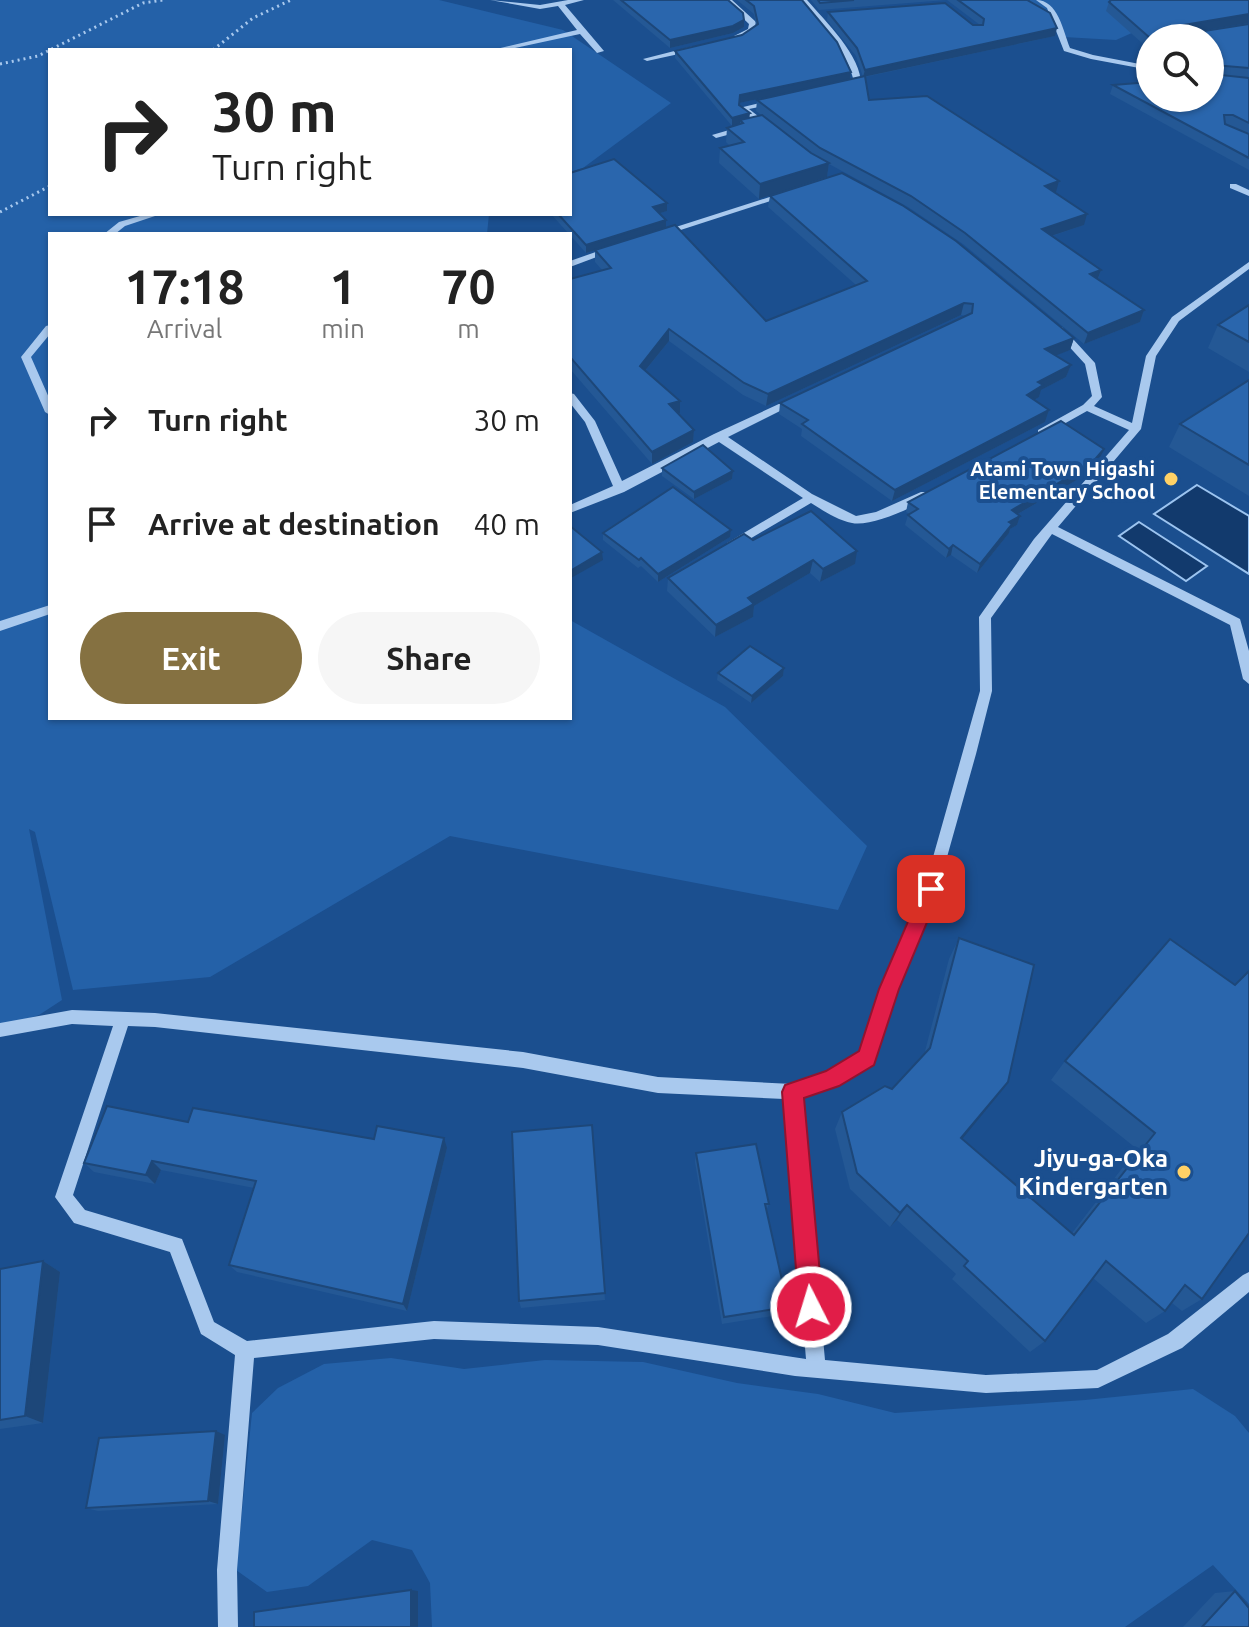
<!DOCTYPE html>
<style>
:root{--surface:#fff;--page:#f6f6f6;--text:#222;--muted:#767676;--accent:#857141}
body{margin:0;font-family:Ubuntu,sans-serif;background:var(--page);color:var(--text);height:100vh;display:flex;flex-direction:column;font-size:30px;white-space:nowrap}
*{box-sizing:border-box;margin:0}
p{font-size:26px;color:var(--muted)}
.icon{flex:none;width:44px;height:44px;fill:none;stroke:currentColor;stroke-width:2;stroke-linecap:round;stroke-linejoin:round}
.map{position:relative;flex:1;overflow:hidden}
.drawer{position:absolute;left:48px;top:232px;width:524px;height:488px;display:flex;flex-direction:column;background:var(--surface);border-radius:0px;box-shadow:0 2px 6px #0004}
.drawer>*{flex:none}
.guide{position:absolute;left:48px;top:48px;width:524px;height:168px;border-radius:0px;box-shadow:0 2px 6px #0004;background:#fff;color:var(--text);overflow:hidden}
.controls{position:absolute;left:1136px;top:24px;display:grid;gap:16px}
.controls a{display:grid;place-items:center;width:88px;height:88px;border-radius:50%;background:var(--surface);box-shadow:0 2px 6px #0004;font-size:40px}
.pin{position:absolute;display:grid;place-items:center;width:68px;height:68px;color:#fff;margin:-34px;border-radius:16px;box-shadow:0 4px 12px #0006}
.me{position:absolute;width:88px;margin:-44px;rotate:355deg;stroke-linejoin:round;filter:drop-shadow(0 0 6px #0008)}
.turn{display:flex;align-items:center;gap:28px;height:168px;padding:0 32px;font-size:36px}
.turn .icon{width:104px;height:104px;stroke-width:2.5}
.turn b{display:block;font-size:56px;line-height:68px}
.eta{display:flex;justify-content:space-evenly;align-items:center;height:136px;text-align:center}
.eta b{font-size:48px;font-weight:600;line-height:56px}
.cta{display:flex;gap:16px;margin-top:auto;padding:16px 32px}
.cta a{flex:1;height:92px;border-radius:48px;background:var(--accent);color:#fff;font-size:32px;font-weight:600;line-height:92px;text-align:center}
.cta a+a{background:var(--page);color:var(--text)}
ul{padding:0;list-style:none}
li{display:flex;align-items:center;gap:24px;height:104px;padding:0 32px}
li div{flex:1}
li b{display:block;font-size:30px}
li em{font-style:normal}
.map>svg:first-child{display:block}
</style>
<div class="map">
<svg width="1249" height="1627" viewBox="0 0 1249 1627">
<rect width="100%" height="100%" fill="#1b4f8f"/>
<!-- green -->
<g fill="#2461a8">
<path d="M0,0H439L563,30L671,103L583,168L570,172V50H50V214H489L487,234H50V718H570V620L725,707L867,846L838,910L450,836L210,977L73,990L35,832L29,829L62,1000L39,1015L0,1027Z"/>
<path d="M1029,0H1249L1143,28L1116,40L1064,37Z"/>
<path d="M391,1358L464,1369L545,1360L643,1362L737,1383L818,1394L895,1413L1085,1400L1193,1389L1235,1416L1249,1433V1604L1213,1565L1125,1627H432L430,1583L412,1550L372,1540L308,1586L267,1592L236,1570L252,1413L278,1388L324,1364Z"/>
</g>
<!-- water -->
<g fill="#123a6d" stroke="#9cc4f0" stroke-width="2">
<path d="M1197,485L1249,516V574L1154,514Z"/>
<path d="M1139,522L1207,566L1186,581L1119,536Z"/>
</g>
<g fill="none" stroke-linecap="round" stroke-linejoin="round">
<!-- path -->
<g stroke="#a9c9ee" stroke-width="3" stroke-dasharray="2 4" stroke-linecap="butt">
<path d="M213,50L253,18L291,0"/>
<path d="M0,64L38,56L143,3L163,0"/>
<path d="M0,212L50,186"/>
</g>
<!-- minor -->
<g fill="#a9c9ee" fill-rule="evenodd">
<path d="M490,0L540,5L568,0H584L565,5L604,51L597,53L580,34L506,50H492L577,30L558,6L540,9Z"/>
<path d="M724,0H732L756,22L754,32L740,40H734V36L748,29L749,24Z"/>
<path d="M799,0H807C825,21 862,56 861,85L844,89V85L854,82C847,49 819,25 799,0Z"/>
<path d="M1036,0C1058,0 1063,30 1070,48L1093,55L1150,66V70L1091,59L1064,51L1047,8Z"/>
<path d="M694,46H697V50L647,61L643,59Z"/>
<path d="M772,100H775V104L749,109L772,127V131H766L739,108Z"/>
<path d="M743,126H746V130L716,138L712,135Z"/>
<path d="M1230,184H1236L1249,190V196L1230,188Z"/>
<path d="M782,193L789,195L662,236L654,234Z"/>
<path d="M147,214H161L125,226L115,234H104L119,222Z"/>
<path d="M610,247L618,249L570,267V261Z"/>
<path d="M1249,262V269L1179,321L1156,356L1141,429L1058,527L1240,619L1249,651V684L1243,679L1230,625L1052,534L991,618L992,691L976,754L938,889L897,989L873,1063L838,1084L801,1097L825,1360L986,1375L1097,1370L1168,1334L1243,1275L1249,1272V1292L1182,1348L1098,1388L986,1393L795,1376L598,1345L434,1339L254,1358L237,1570L238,1627H218L217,1570L235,1355L201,1334L170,1252L74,1223L55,1197L113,1026L72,1024L0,1037V1023L72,1010L155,1013L523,1052L658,1077L792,1084L828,1073L861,1053L881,989L924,889L980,691L979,617L1034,539L1129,430L1087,411L1046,434H1038V430L1083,405L1092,396L1085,364L1053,329L1062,327L1095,363L1102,397L1094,406L1132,423L1146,356L1172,317ZM128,1026L155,1027L523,1068L658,1093L784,1099L806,1359L598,1327L434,1321L247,1341L214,1322L182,1239L85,1210L73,1195Z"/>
<path d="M50,325V334L31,357L50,400V415L45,412L21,357L46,326Z"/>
<path d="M570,393L574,394L595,421L622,481L714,434L794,397L799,400L798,402L728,437L812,494L856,516L876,512L921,492H929L931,495C917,507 871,527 852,523C837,520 824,511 811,503L731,550L727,549V543L803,498L719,442L624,492L570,513V505L613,486L585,422L570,403Z"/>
<path d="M50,605V614L0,631V621Z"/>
</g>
</g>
<!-- wall -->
<g fill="#245895" fill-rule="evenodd">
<path d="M613,0H728L744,20V27L733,33L670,48Z"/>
<path d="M737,0H802L851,72L850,80L863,77L856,56L827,20L828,12L980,25L947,0H1027L1055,36L865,77L869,100L1059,181L1055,192L1084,225L1052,236L1101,270L1098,279L1144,310L1140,322L1084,344L963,244L908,207L829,164L827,177L759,199L719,163L720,148L730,146L726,142L727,128L732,126L675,58V51L742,35L756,25L754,14ZM826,85L757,100L756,111L812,153L750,118L739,105V103Z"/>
<path d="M811,0H947L819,10Z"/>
<path d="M1249,0V23L1197,31L1249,24V170L1110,94L1113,85L1210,98V38H1150V50L1106,11L1109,2Z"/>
<path d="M770,196L1074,338L1070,350L1056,355L1071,365L1066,377L1041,390L1039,397L1034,400L1049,410L1045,422L892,501L801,436L802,429L779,414L780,403L966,316L961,315L766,406L743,395L669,341L645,371L680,401V413L678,414L694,430L693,442L652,464L570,369V279L602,270L595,262V250L766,321L856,285L768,207Z"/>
<path d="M667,203V211L659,213L666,220V228L586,253L551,214H570Z"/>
<path d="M1249,305V372L1208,348L1218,325Z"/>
<path d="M1249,380V496L1169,447L1180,424Z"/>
<path d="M1100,458L1087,474L1018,514L1020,516L1017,525L1010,529L1009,533L977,573L951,555L946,558L905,525L908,515L910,514L906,512L908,502Z"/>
<path d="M662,468L733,471L732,479L694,499L662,476Z"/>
<path d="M731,530L730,537L658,582L641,566L638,568L603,540V533Z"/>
<path d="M753,540L855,564L820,582L810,573L754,606L753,617L715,637L667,591L668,578Z"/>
<path d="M784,668L783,676L751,703L717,680L718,673Z"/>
<path d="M959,938L1008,1082L995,1099L962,1139L1072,1233L1137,1149L1051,1080L1065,1061L1170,939L1202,1299L1182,1311L1172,1303L1165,1311L1146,1323L1093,1278L1045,1341L1030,1352L952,1279L956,1274L897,1220L890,1227L850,1189L835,1129L842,1112L892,1089L924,1055L949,959Z"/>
<path d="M188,1122L374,1139L447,1148L407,1311L237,1272L229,1265L254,1188L161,1170L155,1184L94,1172L84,1163Z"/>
<path d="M592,1125L605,1300L521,1308L519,1301Z"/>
<path d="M696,1153L769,1204L766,1211L788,1307L785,1314L722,1324L695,1162Z"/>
<path d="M43,1261L60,1272L43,1423L0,1429V1269Z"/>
<path d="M225,1435L218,1504L98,1511L86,1508Z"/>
<path d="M1235,1591L1249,1627H1183L1215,1593Z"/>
</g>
<!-- shaded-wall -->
<g fill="#1d4779">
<path d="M1249,14V23L1181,34V28L1184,25Z"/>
<path d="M744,20V27L733,33L670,48V40Z"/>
<path d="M1057,28L1055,36L863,77L865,70Z"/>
<path d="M851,72L850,80L739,103L740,95Z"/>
<path d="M750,113L749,121L740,120V124L732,126V118Z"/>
<path d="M829,163L827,177L759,199L760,184Z"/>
<path d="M1059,181L1056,192L1042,197L1045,186Z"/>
<path d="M667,203V211L653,215V207Z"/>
<path d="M1087,214L1084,225L1039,240L1042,229Z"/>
<path d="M666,220V228L586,253V245Z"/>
<path d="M1101,270L1097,281L1090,274Z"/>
<path d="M964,303L961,315L766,406L768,394Z"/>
<path d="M1144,310L1140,322L1084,344L1088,333Z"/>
<path d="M669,329V341L639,378L640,366Z"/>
<path d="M1074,338L1070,350L1042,361L1045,349Z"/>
<path d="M1071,365L1066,377L1041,390L1039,397L1023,407L1027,395L1038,382Z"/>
<path d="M680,401V413L668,416L669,404Z"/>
<path d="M1049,410L1045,422L892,501L895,490Z"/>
<path d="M694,430L693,442L652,464V452Z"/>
<path d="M1104,449L1100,458L1087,474L1009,519L1012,510Z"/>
<path d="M733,471L732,479L694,499V492Z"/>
<path d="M1020,516L1017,525L1010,529L1009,533L977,573L980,564L1009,522Z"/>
<path d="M731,530L730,537L658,582V574Z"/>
<path d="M953,545L951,555L946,558L949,549Z"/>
<path d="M857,551L855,564L820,582L823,569Z"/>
<path d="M602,552L603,560L571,578L570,571Z"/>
<path d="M813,560L810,573L754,606L753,617L715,637L716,625L748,598Z"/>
<path d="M784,668L783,676L751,703L752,696Z"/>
<path d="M1008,1082L995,1099L950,1154L961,1138Z"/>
<path d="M444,1138L447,1148L407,1311L403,1304Z"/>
<path d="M152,1161L161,1170L155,1184L146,1175Z"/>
<path d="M907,1205L897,1220L890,1227L900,1213Z"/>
<path d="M43,1261L60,1272L43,1423L25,1416Z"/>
<path d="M216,1431L225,1435L218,1504L208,1501Z"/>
<path d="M411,1590L418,1591V1627H411Z"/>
</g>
<!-- building -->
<g fill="#2a66ad" stroke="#1d4779" stroke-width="2">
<path d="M621,0H728L743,13L744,20L733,26L670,40Z"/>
<path d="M746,0H802L837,42L851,72L740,95L739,105L750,113L732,118L675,51L742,35L758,24L754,6Z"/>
<path d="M818,0H854L820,3Z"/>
<path d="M958,0H1027L1050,13L1057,28L865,70L857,48L828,12L945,3L973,25H983L984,19Z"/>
<path d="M1111,0H1249V14L1184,25L1181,28L1198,32L1249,24V68L1214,65L1211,74L1249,78V123L1233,115H1224L1225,124L1249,134V158L1113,85L1150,82V98H1210V38H1150L1109,2Z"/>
<path d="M865,76L869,100L927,96L1059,181L1045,186L1087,214L1042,229L1101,270L1090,274L1144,310L1088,333L965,233L911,196L820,148L757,100Z"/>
<path d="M762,115L811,153L829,163L760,184L720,148L744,142L727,128L743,123L740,120Z"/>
<path d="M614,159L667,203L653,207L666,220L586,245L558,214H570V173Z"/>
<path d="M842,173L902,205L956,241L1074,338L1045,349L1071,365L1038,382L1043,385L1027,395L1049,410L895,490L802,424L808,420L780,403L972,313L973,304L964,303L768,394L744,383L669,329L640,366L680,401L669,404L694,430L652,452L570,357V279L611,268L595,250L675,225L766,321L867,281L770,196Z"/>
<path d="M1249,305V342L1218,325Z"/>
<path d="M1249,380V465L1180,424Z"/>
<path d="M1061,421L1104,449L1091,464L1012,510L1020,516L1009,522L1012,524L980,564L953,545L949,549L908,515L918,509L908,502Z"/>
<path d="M703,445L733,471L694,492L662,468Z"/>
<path d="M673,487L731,530L658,574L641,558L639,560L603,533Z"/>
<path d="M811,511L857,551L823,569L813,560L748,598L754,604L716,625L668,578L744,534L753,540Z"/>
<path d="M570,526L602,552L570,571Z"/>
<path d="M750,646L784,668L752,696L718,673Z"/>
<path d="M959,938L1034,965L1008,1082L961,1138L1074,1235L1155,1133L1065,1061L1170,939L1235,985L1249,971V1233L1202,1299L1185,1285L1165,1311L1106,1261L1045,1341L964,1266L968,1261L907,1205L900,1213L857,1173L842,1112L885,1086L892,1089L930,1048Z"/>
<path d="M107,1106L188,1122L193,1108L374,1139L377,1126L444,1138L403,1304L229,1265L256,1181L152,1161L146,1175L84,1163Z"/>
<path d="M592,1125L605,1293L519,1301L512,1132Z"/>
<path d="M756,1144L769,1204H765L788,1307L724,1317L696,1153Z"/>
<path d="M43,1261L25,1416L0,1420V1269Z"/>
<path d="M216,1431L208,1501L86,1508L99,1438Z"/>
<path d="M411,1590V1627H254V1612Z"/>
<path d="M1235,1591L1249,1608V1627H1202Z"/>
</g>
<!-- route -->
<path fill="#e11d48" stroke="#92132f" stroke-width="2" d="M931,881L938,883L941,889L899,989L874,1065L839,1086L804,1098L823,1307L819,1316L811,1319L803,1316L799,1307L782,1092L785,1085L826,1071L859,1051L879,989L922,889L924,883Z"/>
<!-- markers -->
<g fill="#ffd166" stroke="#1b4f8f" stroke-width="3">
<circle cx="1171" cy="479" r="8"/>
<circle cx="1184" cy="1172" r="8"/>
</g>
<g text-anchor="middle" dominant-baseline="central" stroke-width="8" stroke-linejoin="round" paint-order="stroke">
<!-- poi labels -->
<g font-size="20" font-weight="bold" fill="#fff" stroke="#1b4f8f" text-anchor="end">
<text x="1155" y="468">Atami Town Higashi<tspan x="1155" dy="23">Elementary School</tspan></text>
</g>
<!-- near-poi labels -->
<g font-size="24" font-weight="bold" fill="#fff" stroke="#1b4f8f" text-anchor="end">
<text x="1168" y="1158">Jiyu-ga-Oka<tspan x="1168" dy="28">Kindergarten</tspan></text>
</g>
</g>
</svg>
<div class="controls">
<a><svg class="icon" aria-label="search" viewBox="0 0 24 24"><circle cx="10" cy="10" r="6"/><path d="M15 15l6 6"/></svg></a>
</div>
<div class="pin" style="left:931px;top:889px;background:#d93025"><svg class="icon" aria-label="arrive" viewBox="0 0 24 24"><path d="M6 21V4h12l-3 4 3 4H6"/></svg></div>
<svg class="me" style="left:811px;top:1307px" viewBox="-20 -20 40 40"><circle r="17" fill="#e11d48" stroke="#fff" stroke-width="3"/><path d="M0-11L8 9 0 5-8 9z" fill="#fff"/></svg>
<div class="guide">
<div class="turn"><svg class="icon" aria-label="right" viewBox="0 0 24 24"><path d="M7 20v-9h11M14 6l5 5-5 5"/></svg><div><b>30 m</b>Turn right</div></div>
</div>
<section class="drawer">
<div class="eta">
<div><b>17:18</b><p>Arrival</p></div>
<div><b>1</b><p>min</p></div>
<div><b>70</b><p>m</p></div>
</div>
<ul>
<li><svg class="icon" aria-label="right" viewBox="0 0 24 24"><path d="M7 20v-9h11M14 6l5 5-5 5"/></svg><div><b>Turn right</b></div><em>30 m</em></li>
<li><svg class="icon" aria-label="arrive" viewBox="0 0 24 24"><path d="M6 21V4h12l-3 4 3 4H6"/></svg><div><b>Arrive at destination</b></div><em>40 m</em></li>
</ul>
<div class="cta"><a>Exit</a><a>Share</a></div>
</section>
</div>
